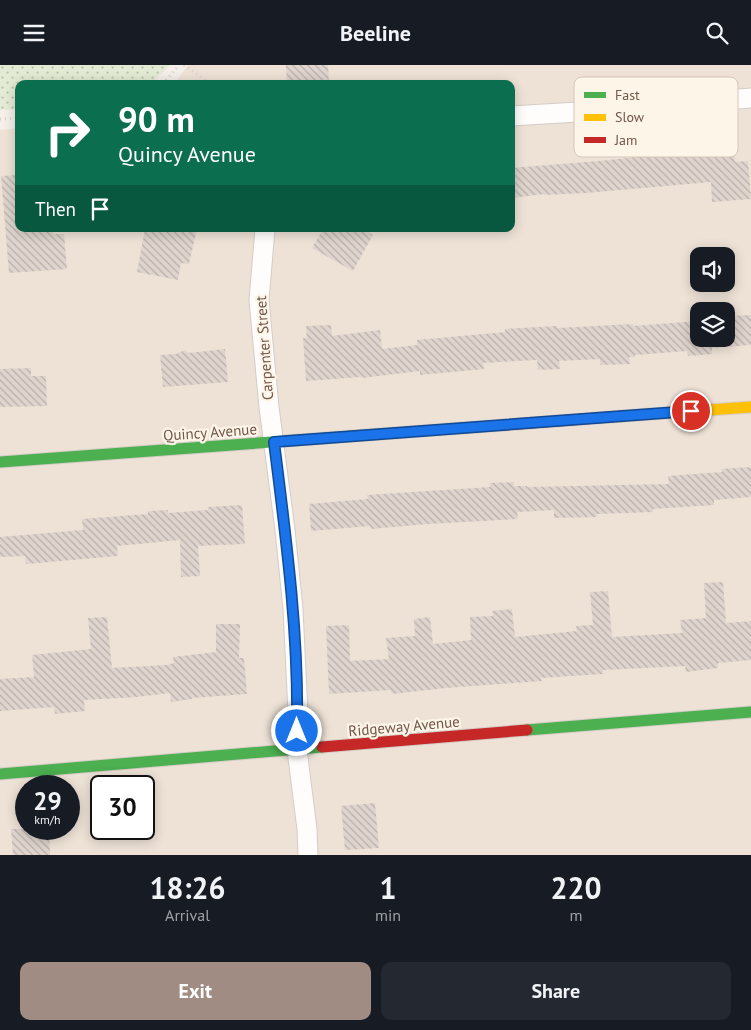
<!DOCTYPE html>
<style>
:root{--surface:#171b24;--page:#242831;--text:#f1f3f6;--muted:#9ea1a6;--accent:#a08c82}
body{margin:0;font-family:"PT Sans",sans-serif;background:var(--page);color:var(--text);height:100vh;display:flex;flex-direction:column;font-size:19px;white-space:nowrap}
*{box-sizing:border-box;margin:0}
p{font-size:16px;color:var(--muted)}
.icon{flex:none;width:28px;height:28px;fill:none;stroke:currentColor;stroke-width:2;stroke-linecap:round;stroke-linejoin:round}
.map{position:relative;height:790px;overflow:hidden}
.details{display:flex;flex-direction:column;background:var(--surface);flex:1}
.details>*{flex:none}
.guide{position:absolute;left:15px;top:15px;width:500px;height:152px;border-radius:10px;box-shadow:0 2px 12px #0003;background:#0b6e4f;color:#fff;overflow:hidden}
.fabs{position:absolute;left:690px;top:182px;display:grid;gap:10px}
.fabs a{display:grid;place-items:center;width:45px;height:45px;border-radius:10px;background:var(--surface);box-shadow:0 2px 12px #0003;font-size:25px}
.speed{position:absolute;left:15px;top:710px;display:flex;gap:10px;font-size:25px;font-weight:700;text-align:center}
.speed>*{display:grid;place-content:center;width:65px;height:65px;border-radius:50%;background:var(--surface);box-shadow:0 2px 12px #0003;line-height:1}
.speed small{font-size:12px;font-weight:400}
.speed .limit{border:2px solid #111;border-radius:8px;background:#fff;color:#111}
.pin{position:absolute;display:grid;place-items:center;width:42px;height:42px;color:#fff;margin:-21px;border:2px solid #fff;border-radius:50%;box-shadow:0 1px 5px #0007}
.me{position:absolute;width:55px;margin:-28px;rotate:0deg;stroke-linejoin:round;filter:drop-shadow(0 0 4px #0008)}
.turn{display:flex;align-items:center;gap:18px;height:105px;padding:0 20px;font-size:22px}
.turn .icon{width:65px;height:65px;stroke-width:2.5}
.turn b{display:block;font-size:35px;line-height:42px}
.then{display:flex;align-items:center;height:48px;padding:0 20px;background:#0003;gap:10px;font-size:19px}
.eta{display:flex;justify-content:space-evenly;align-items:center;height:85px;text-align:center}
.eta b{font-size:30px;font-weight:600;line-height:35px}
.action{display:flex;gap:10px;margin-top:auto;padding:10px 20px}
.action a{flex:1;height:58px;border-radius:10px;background:var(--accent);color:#fff;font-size:20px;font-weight:600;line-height:58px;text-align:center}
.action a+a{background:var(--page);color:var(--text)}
header{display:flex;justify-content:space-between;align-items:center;height:65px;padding:0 20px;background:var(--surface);font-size:22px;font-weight:600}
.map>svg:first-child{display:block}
</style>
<header><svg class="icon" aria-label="menu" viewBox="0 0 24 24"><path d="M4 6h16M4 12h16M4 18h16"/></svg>Beeline<svg class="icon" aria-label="search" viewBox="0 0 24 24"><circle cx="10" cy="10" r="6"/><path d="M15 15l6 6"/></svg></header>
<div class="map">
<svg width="751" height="790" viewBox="0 0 751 790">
<defs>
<pattern id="grass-dots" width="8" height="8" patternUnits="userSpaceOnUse" patternTransform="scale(1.25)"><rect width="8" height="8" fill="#e3ebd4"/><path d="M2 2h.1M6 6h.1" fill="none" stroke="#bcc1ae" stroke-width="1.8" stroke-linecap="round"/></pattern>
<pattern id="building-back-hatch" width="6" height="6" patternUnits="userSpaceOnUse" patternTransform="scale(1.25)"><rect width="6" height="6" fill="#dfd5ce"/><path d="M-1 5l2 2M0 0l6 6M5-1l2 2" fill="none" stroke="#b9b0a9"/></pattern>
</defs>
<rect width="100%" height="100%" fill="#f5efe9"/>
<!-- residential -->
<path fill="#eee2d6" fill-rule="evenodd" d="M188,0H751V790H0V65L19,63V164H511V19H174ZM699,191H726V219H699ZM699,246H726V274H699ZM26,721H69V764H26ZM101,721H144V764H101Z"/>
<!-- grass -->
<path fill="url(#grass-dots)" d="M0,0H170L151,19H19V44L0,45Z"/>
<!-- building -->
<g fill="url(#building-back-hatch)">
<path d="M286,0H328L329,19H287Z"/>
<path d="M734,86L735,97L748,96L751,134L712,137L711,117L586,128L544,130V129L511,133V103L599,96L676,88L677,90Z"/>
<path d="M19,110V164H53V169H64L67,204L9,208L1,111Z"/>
<path d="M145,164H197L189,199L181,198L178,215L137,207Z"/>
<path d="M323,164H363L373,170L353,206L312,183Z"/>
<path d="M751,250V280L712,283V289L688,291L687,286L635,290V292H629L630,299L600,300V294L559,296L560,304L538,305L537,295L483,298L484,304L420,310V306L362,313L361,312L306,316L303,273H307L306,261L331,260L332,271L380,265L382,284L417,280V275L505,267V264L557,261V263L633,259V261L699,256V274H726L727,251Z"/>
<path d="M225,284L228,317L163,322L160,290L176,289L185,285L189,288Z"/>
<path d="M31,303V311H46L47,341L0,342V304Z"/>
<path d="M751,402V432L714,435V440L653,444V447L597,449V452L554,453V445L517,447L518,454L428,459L371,464L370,461L311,466L309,439L368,434L367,430L490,422V418L514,417V421H527V422L669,419L668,411L722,407V404Z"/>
<path d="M242,440L245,479L198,481L200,511L181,512L180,475L117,481L118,491L26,499L25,491L0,492V472L83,465L82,454L148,449V446L168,445V448L208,445V442Z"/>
<path d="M723,517L726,558L751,556V595L718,598V603L686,607L685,601L603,605V609L541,613L542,616L446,623L392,629L391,625L329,629L326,561L349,560L350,596L389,594L386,573L415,571L414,554L430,552L433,579L471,575L470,552L493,551L492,546L512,544L515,572L577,566L576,561L593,560L590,527L608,526L612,572L682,568L680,555L706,553L704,518Z"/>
<path d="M107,552L112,603L167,600L174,598L173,592L216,587V559H240L239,593H244L247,629L192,633V634L171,637L170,628L137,632L84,635L85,646L55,649L54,642L0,646V614L34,612L32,590L91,584L88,553Z"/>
<path d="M375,738L379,783L345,785L341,741Z"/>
<path d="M11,764H49L50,790H13Z"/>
</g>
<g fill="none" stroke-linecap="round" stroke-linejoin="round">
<defs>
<g id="street">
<path d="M511,51L595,46L751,33"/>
<path d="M265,164L259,235L269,342L285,465L293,544L298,648L297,685L307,764L308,790"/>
</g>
<g id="fast">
<path d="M0,397L504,360"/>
<path d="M527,665L751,647"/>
<path d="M0,709L322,682"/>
</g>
<path id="slow" d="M623,351L751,342"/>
<g id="jam">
<path d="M504,360L623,351"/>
<path d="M322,682L527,665"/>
</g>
</defs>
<!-- street casing -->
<use href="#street" stroke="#d4ccc6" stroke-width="21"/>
<!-- fast casing -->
<use href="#fast" stroke="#d4ccc6" stroke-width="13"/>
<!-- slow casing -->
<use href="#slow" stroke="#d4ccc6" stroke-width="13"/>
<!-- jam casing -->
<use href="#jam" stroke="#d4ccc6" stroke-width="13"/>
<!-- path -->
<g stroke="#d7ceca" stroke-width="3" stroke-dasharray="1 4" stroke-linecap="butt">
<path d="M184,0L211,19"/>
<path d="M163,19L179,0"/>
<path d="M0,54L19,53"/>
</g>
<!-- street -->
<use href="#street" stroke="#fefdfc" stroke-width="19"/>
<!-- fast -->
<use href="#fast" stroke="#4caf50" stroke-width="11"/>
<!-- slow -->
<use href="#slow" stroke="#ffc107" stroke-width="11"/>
<!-- jam -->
<use href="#jam" stroke="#c62828" stroke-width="11"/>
</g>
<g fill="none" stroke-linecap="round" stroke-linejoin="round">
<defs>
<path id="route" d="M297,666C299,569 286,473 274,377L691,346"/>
</defs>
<!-- route casing -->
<use href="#route" stroke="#114b97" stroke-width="12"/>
<!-- route -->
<use href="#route" stroke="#1a73e8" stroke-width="9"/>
</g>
<g text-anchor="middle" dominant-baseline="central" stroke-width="4.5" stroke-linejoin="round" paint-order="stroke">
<!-- street labels -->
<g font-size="15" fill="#72564a" stroke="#fef5e9">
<text transform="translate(264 283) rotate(-94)">Carpenter Street</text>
<text transform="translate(210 367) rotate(-4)">Quincy Avenue</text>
<text transform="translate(404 661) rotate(-5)">Ridgeway Avenue</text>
</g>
</g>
<!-- legend -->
<rect x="574" y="12" width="164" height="80" rx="8" fill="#fef5e9" stroke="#d4c5b9" stroke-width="1"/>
<rect x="584" y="27" width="22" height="6" fill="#4caf50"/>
<rect x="584" y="49" width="22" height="7" fill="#ffc107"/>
<rect x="584" y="72" width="22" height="6" fill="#c62828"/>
<g font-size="14" fill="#72564a">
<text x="615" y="35">Fast</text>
<text x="615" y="57">Slow</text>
<text x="615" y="80">Jam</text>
</g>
</svg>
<div class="fabs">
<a><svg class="icon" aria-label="sound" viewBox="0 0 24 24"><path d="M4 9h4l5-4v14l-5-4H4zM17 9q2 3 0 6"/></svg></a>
<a><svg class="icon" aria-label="layers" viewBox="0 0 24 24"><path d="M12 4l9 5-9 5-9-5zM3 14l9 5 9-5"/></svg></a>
</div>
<div class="speed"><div>29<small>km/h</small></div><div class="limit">30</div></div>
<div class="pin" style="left:691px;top:346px;background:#d93025"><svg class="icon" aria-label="arrive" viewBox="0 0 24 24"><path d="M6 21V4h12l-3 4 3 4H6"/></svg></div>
<svg class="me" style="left:297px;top:666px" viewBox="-20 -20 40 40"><circle r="17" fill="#1a73e8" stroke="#fff" stroke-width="3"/><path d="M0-11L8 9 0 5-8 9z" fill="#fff"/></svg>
<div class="guide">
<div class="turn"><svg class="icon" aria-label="right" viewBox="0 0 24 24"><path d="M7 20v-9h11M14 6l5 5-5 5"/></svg><div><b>90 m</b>Quincy Avenue</div></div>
<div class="then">Then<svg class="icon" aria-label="arrive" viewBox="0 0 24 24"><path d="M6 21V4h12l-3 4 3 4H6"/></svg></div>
</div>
</div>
<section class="details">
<div class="eta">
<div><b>18:26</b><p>Arrival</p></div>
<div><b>1</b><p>min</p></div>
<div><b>220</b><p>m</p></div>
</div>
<div class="action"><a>Exit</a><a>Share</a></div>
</section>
